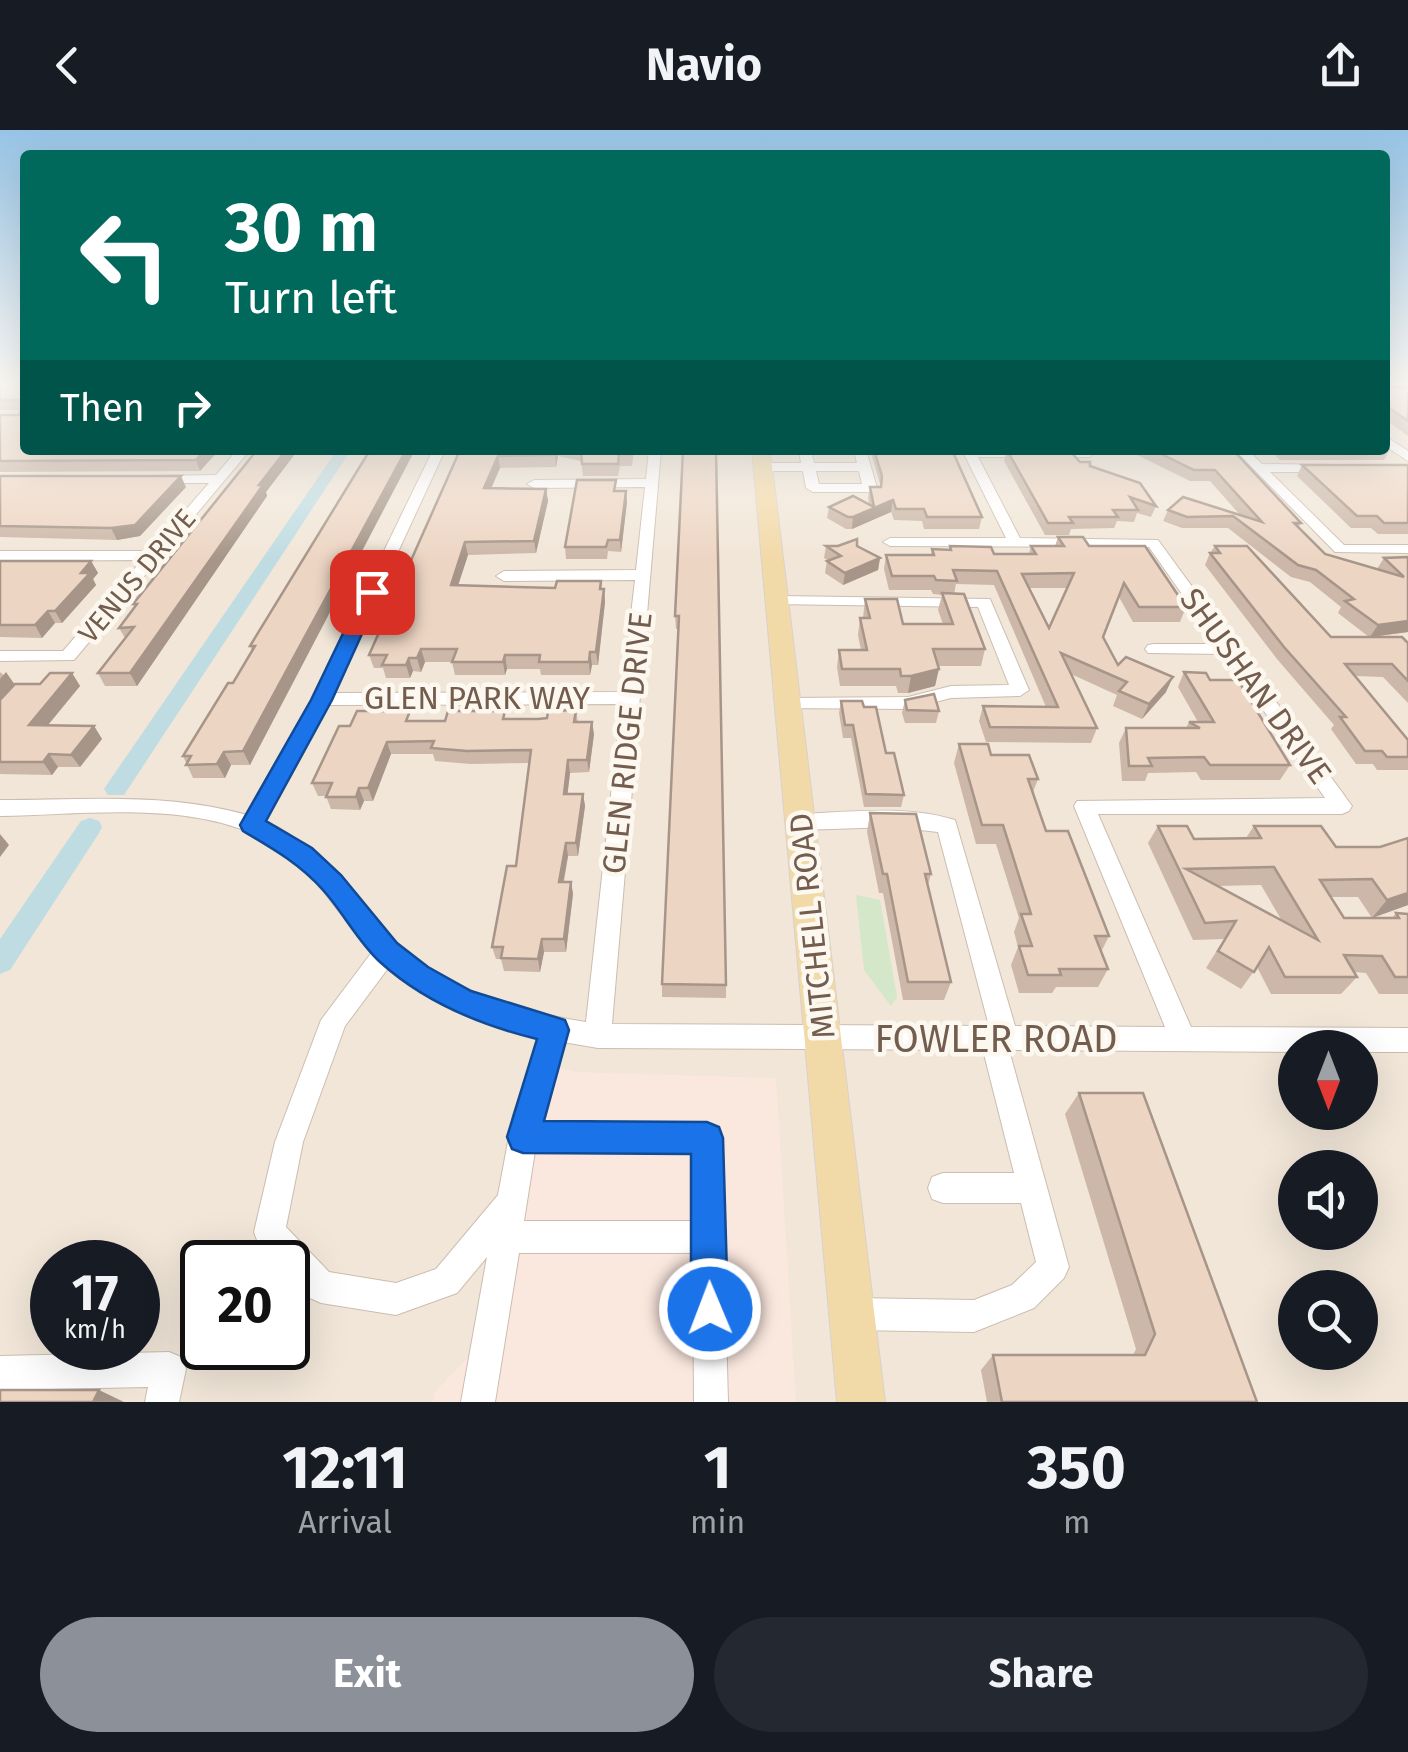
<!DOCTYPE html>
<style>
:root{--surface:#171b24;--page:#242831;--text:#f1f3f6;--muted:#9ea1a6;--accent:#8c9099}
body{margin:0;font-family:"Fira Sans",sans-serif;background:var(--page);color:var(--text);height:100vh;display:flex;flex-direction:column;font-size:38px;white-space:nowrap}
*{box-sizing:border-box;margin:0}
p{font-size:32px;color:var(--muted)}
.icon{flex:none;width:55px;height:55px;fill:none;stroke:currentColor;stroke-width:2;stroke-linecap:round;stroke-linejoin:round}
.map{position:relative;height:1272px;overflow:hidden}
.sheet{display:flex;flex-direction:column;background:var(--surface);flex:1}
.sheet>*{flex:none}
.banner{position:absolute;left:20px;top:20px;width:1370px;height:305px;border-radius:10px;box-shadow:0 10px 40px #0002;background:#00695c;color:#fff;overflow:hidden}
.needle{width:65px;rotate:180deg}
.buttons{position:absolute;left:1278px;top:900px;display:grid;gap:20px}
.buttons a{display:grid;place-items:center;width:100px;height:100px;border-radius:50%;background:var(--surface);box-shadow:0 10px 40px #0002;font-size:50px}
.speed{position:absolute;left:30px;top:1110px;display:flex;gap:20px;font-size:50px;font-weight:700;text-align:center}
.speed>*{display:grid;place-content:center;width:130px;height:130px;border-radius:50%;background:var(--surface);box-shadow:0 10px 40px #0002;line-height:1}
.speed small{font-size:25px;font-weight:400}
.speed .limit{border:5px solid #111;border-radius:15px;background:#fff;color:#111}
.pin{position:absolute;display:grid;place-items:center;width:85px;height:85px;color:#fff;margin:-42px;border-radius:20px;box-shadow:0 5px 15px #0006}
.me{position:absolute;width:110px;margin:-55px;rotate:359deg;stroke-linejoin:round;filter:drop-shadow(0 0 8px #0008)}
.turn{display:flex;align-items:center;gap:35px;height:210px;padding:0 40px;font-size:45px}
.turn .icon{width:130px;height:130px;stroke-width:2.5}
.turn b{display:block;font-size:70px;line-height:85px}
.then{display:flex;align-items:center;height:95px;padding:0 40px;background:#0003;gap:20px;font-size:38px}
.eta{display:flex;justify-content:space-evenly;align-items:center;height:170px;text-align:center}
.eta b{font-size:60px;font-weight:700;line-height:70px}
.button{display:flex;gap:20px;margin-top:auto;padding:20px 40px}
.button a{flex:1;height:115px;border-radius:60px;background:var(--accent);color:#fff;font-size:40px;font-weight:700;line-height:115px;text-align:center}
.button a+a{background:var(--page);color:var(--text)}
header{display:flex;justify-content:space-between;align-items:center;height:130px;padding:0 40px;background:var(--surface);font-size:45px;font-weight:700}
.map>svg:first-child{display:block}
</style>
<header><svg class="icon" aria-label="back" viewBox="0 0 24 24"><path d="M15 5l-7 7 7 7"/></svg>Navio<svg class="icon" aria-label="share" viewBox="0 0 24 24"><path d="M12 15V3M7 8l5-5 5 5M5 13v7h14v-7"/></svg></header>
<div class="map">
<svg width="1408" height="1272" viewBox="0 0 1408 1272">
<rect width="100%" height="100%" fill="#faf4e9"/>
<!-- residential -->
<path fill="#f1e6d8" fill-rule="evenodd" d="M0,252H25V320H1385V252H1408V1272H0ZM1295,918H1360V982H1295ZM1295,1038H1360V1102H1295ZM52,1132H138V1218H52ZM202,1132H288V1218H202ZM1295,1158H1360V1222H1295Z"/>
<!-- commercial -->
<path fill="#fae7de" d="M529,931L576,942L776,948L796,1272H433L435,1262L481,1213Z"/>
<!-- green -->
<path fill="#d4e7c8" d="M856,765L880,770L897,867L891,876L864,840Z"/>
<g fill="none" stroke-linecap="round" stroke-linejoin="round">
<!-- canal -->
<g fill="#bfdce2" fill-rule="evenodd">
<path d="M337,320H351L124,665H108L104,659L108,653Z"/>
<path d="M90,688L99,691L102,697L99,703L10,840L0,844V809L81,691Z"/>
</g>
<defs>
<g id="minor">
<path d="M1385,306L1408,321V331L1385,316Z"/>
<path d="M237,320H250L74,530L0,531V521H63L142,430L0,431V421H150L209,353H157L150,349L152,346L216,345Z"/>
<path d="M433,320H445L333,563L622,562L635,450L504,451L496,446L504,441L636,440L645,357L534,358L527,354L534,350L646,349L649,320H661L612,894L989,896L938,702L893,697L801,700L793,698L790,692L793,686L801,684C852,682 905,675 955,690L1015,896L1165,897L1074,676L1077,671L1325,668L1224,524L1148,523L1145,519L1148,515L1154,514H1217L1149,417L890,416L883,412L890,408H1006L962,320H1086L1092,324L1090,327H978L1020,408L1158,410L1352,676L1349,681L1342,684H1098L1191,897L1408,898V922H1360V918H1295V922L1009,920L1069,1137L1064,1148L1034,1178L974,1202L852,1200L840,1196L836,1184L840,1172L852,1168L974,1170L1012,1155L1036,1132L1021,1073H943L932,1069L928,1058L932,1047L943,1043H1014L983,920L598,918L563,912L540,993L707,994L717,998L721,1008L728,1272H694L693,1123H519L495,1272H461L487,1127L457,1163L396,1185L321,1173L310,1168L288,1145V1132H276L258,1113L254,1102L275,1012L321,890L372,822C345,794 326,759 298,733C225,664 92,685 0,686V670C83,670 166,662 247,685L312,569ZM621,574L586,892C507,880 432,854 375,794C339,755 316,713 265,691L327,575ZM389,837C433,872 484,894 539,907L513,985L498,1065L436,1139L396,1153L329,1142L286,1097L303,1012L345,896ZM535,1021L693,1022V1091H524Z"/>
<path d="M799,320H811L814,333H857L854,320H866L877,358L870,362H813L806,358L803,341H764L757,337L764,333H801ZM816,341H859L862,354H819Z"/>
<path d="M1235,320H1248L1262,334L1331,335L1333,338L1326,342H1270L1344,415H1408V423L1335,422Z"/>
<path d="M778,466L990,469L1029,560L1020,566L951,568L908,579L782,578L780,574L782,570L789,568L908,567L951,556L1009,555L978,477L772,474L770,471Z"/>
<path d="M169,1222L181,1227L186,1239L179,1272H145L148,1257L0,1260V1226Z"/>
</g>
<path id="major" d="M752,320H770L885,1272H837Z"/>
</defs>
<!-- minor casing -->
<use href="#minor" stroke="#ccbdb0" stroke-width="2"/>
<!-- major casing -->
<use href="#major" stroke="#d8d2ce" stroke-width="2"/>
<!-- minor -->
<use href="#minor" fill="#fff" fill-rule="evenodd"/>
<!-- major -->
<use href="#major" fill="#f2d9a8" fill-rule="evenodd"/>
</g>
<!-- wall -->
<g fill="#ccb7a8" fill-rule="evenodd">
<path d="M1385,252H1408V253L1390,254V257H1408V306L1385,289Z"/>
<path d="M0,253H25V320H219L200,341L0,342V285H19L21,280H0Z"/>
<path d="M1390,319L1384,330H1280L1270,320Z"/>
<path d="M257,320H298L266,362L267,366L137,556H105L98,543L125,508L119,498L135,478L133,474Z"/>
<path d="M370,320L250,635H231L225,648H193L183,626L233,553L252,521L250,516Z"/>
<path d="M460,320H634L632,336H620L618,346H583L581,331L558,326L556,337L500,338L491,358L546,359L548,371L536,423L468,425L458,455L555,458L601,451L602,459H604L605,472L598,535H592L590,545H541L540,539H507L505,545H455L452,532H425L421,542L413,541L410,548H386L383,538H374L369,525Z"/>
<path d="M683,320L726,855V868L662,867V854L678,499H676L675,486Z"/>
<path d="M870,320H952L982,387L979,399H924L922,391L894,390L891,382L852,399H846L827,388L829,377L869,375L868,368L870,357H881Z"/>
<path d="M1007,320L1080,332L1090,336L1156,376L1151,387L1137,383L1134,392L1117,391L1114,398L1071,399L1069,405H1045L1004,331Z"/>
<path d="M1127,320H1233L1301,393L1298,398L1325,424L1377,439L1384,428L1408,427V502L1371,507L1408,513V573L1383,547L1356,546L1408,610V640H1377L1373,634H1356L1331,599L1334,595L1277,529L1205,435L1210,423L1215,416L1331,507H1369L1338,483L1341,477L1310,452L1291,447L1228,398H1182L1163,391L1168,380L1240,385L1210,351H1190Z"/>
<path d="M1302,335H1408V404H1378L1371,398H1351L1297,346Z"/>
<path d="M0,346L186,357L140,406L117,410L0,407Z"/>
<path d="M616,361L627,372L621,422L608,421L607,429H566L565,417Z"/>
<path d="M1058,407L1089,416L1186,477L1180,492H1133L1119,467L1103,508L1118,535L1166,562L1142,589L1113,576L1117,565L1071,544L1097,598L1091,613L986,612L979,591L983,576L1046,577L994,455L956,454L954,464L985,519L981,536H939L935,556L908,563H898L896,556H840L837,537L839,520H861L858,505L860,488H863L865,469L903,494H943L938,480L942,465L933,464L931,460H889L884,439L886,425H931L932,419L949,420L950,416L994,424H1029L1031,416H1055ZM1029,458H1068L1049,498Z"/>
<path d="M826,416H857L880,428L878,440L843,455L825,443L827,431H829L824,428Z"/>
<path d="M0,431H91L98,443L93,449L96,455L62,493H55L42,508L0,507Z"/>
<path d="M0,542L14,554H40L72,543L80,556L48,595L94,596L102,609L80,637H58L52,645L0,644Z"/>
<path d="M1184,542L1210,550L1290,635L1280,650H1201L1196,642L1148,643L1145,651H1122L1119,613L1126,598H1186L1189,592H1198L1178,557Z"/>
<path d="M905,570L939,581L936,593H905L902,583Z"/>
<path d="M841,571L864,577L904,665L901,677H864L851,608H843L839,583Z"/>
<path d="M576,580L578,592L594,604L589,642L570,643L567,664H583L585,676L578,726H568L564,752H571L573,764L566,822H544L540,842L504,841L501,829H496L492,817L516,736L529,633L471,634L435,631L433,624H391L373,671H364L360,680L331,679L326,666H318L312,653L350,596L547,588Z"/>
<path d="M959,614L1038,649L1033,662L1046,701L1109,806L1101,822L1108,839L1098,857H1056L1052,863H1019L1011,835L1018,817L1014,802L1019,788L996,714H976L954,633Z"/>
<path d="M870,683L931,744L928,755L951,852L944,870H903L883,763H879L867,702Z"/>
<path d="M1158,696L1194,709L1246,708L1254,696L1336,717L1408,775L1372,788L1358,767H1331L1344,788H1392L1396,783L1408,784V864H1379L1366,843L1354,842L1357,847L1341,864H1271L1257,837L1241,859L1206,838L1224,809L1193,810L1148,713ZM1261,755L1282,791L1217,756Z"/>
<path d="M1079,963L1257,1272H987L981,1240L993,1225H1133L1136,1219L1065,984Z"/>
</g>
<!-- shaded-wall -->
<g fill="#a69588">
<path d="M205,320H219L200,341L196,330Z"/>
<path d="M286,320H298L266,362L267,366L137,556L130,543L259,355Z"/>
<path d="M406,320H415L250,635L243,621Z"/>
<path d="M556,320H558V326L556,337L555,325Z"/>
<path d="M498,326L500,338L486,370L484,358Z"/>
<path d="M181,346L186,357L140,406L117,410L111,398Z"/>
<path d="M546,359L548,371L536,423L534,411Z"/>
<path d="M626,361L627,372L621,422L620,410Z"/>
<path d="M893,370L891,382L852,399L853,387Z"/>
<path d="M465,412L468,425L454,468L451,455Z"/>
<path d="M880,428L878,440L843,455L845,443Z"/>
<path d="M91,431L98,443L93,449L96,455L62,493L55,481L81,443Z"/>
<path d="M604,459L605,472L598,535L596,522Z"/>
<path d="M48,481L55,493L42,508L35,495Z"/>
<path d="M1408,491V502L1370,507L1378,495Z"/>
<path d="M421,519L425,532L421,542L417,528Z"/>
<path d="M590,522L592,535L590,545L589,532Z"/>
<path d="M505,525L507,539L505,545L503,532Z"/>
<path d="M409,528L413,541L410,548L406,535Z"/>
<path d="M939,539L935,556L908,563L911,546Z"/>
<path d="M6,542L15,555L0,571V549Z"/>
<path d="M72,543L80,556L38,607L29,595Z"/>
<path d="M1173,547L1166,562L1142,589L1149,574Z"/>
<path d="M592,592L594,604L589,642L587,630Z"/>
<path d="M94,596L102,609L80,637L71,625Z"/>
<path d="M387,612L391,624L373,671L368,658Z"/>
<path d="M224,622L231,635L225,648L217,634Z"/>
<path d="M49,624L58,637L52,645L43,632Z"/>
<path d="M568,630L570,643L566,677L564,664Z"/>
<path d="M359,658L364,671L360,680L356,667Z"/>
<path d="M583,664L585,676L578,726L576,713Z"/>
<path d="M0,704L9,715L0,727Z"/>
<path d="M566,713L568,726L561,764L559,752Z"/>
<path d="M571,752L573,764L566,822L564,809Z"/>
<path d="M1408,763V775L1372,788L1387,770Z"/>
<path d="M542,809L544,822L540,842L538,829Z"/>
<path d="M99,1260L124,1272H93Z"/>
</g>
<!-- building -->
<g fill="#edd5c3" stroke="#a69588" stroke-width="2.5" fill-rule="evenodd">
<path d="M1385,252H1389L1390,257H1408V291L1385,275Z"/>
<path d="M0,253H25V320H205L196,330L0,331V285H19L23,274L20,270H0Z"/>
<path d="M257,320H286L259,355H263L130,543H98L134,497L119,498L137,474H133Z"/>
<path d="M370,320H406L243,621L224,622L217,634L186,635L191,626H183L228,553H233L255,516H250Z"/>
<path d="M460,320H556L555,325L498,326L484,358L546,359L534,411L465,412L451,455L555,458L557,451H601L600,459H604L596,522H590L589,532H539L540,525H505L503,532H452L457,519H421L417,528H409L406,535H382L387,525H369Z"/>
<path d="M581,320H632L631,324H619L618,334H582Z"/>
<path d="M683,320H716L726,855L662,854L679,486H675Z"/>
<path d="M874,320H952L982,387H927L924,379H896L893,370L853,387H848L829,377L853,366L874,377L870,357H881L882,346Z"/>
<path d="M1007,320H1069L1080,332H1090V336L1140,353L1156,376L1130,367L1138,380H1113L1118,387H1069L1073,393H1048Z"/>
<path d="M1153,320H1233L1301,393H1294L1325,424L1404,447L1384,428L1408,427V491L1378,495L1345,471L1354,469L1316,440L1298,435L1233,386L1187,387L1168,380L1183,367L1262,392L1215,340H1194Z"/>
<path d="M1302,335H1408V393H1384L1377,386H1357Z"/>
<path d="M0,346H181L135,395L111,398L0,396Z"/>
<path d="M577,350H616L614,361H626L620,410H608L606,417H565Z"/>
<path d="M1058,407H1083L1089,416H1145L1186,477H1139L1124,453L1103,507L1118,535L1126,527L1173,547L1149,574L1119,561L1127,552L1061,523L1097,598L990,597L983,576L1058,577L997,441L953,440L957,451L936,450L934,446H892L886,425H934L932,419L951,420L950,416L991,417L994,424H1036L1031,416H1064ZM1074,443L1049,498L1022,444Z"/>
<path d="M857,409V416L880,428L845,443L827,431L841,426L826,416H838Z"/>
<path d="M1215,416H1247L1331,507H1402L1408,513V551L1392,534H1345L1408,610V627H1387L1382,621H1365L1340,587H1346L1284,517L1210,423H1220Z"/>
<path d="M0,431H91L81,443H90L55,481H48L35,495H0Z"/>
<path d="M942,463L964,464L985,519H933L939,539L911,546H901L900,539H842L839,520H867L860,488H870L865,469H897L903,494H953Z"/>
<path d="M1184,542L1206,543L1210,550H1238L1290,635H1210L1204,627L1148,628L1152,636H1129L1126,598H1200L1189,592H1214Z"/>
<path d="M50,543H72L29,595L94,596L71,625L49,624L43,632H0V570L15,554H40Z"/>
<path d="M934,564L939,581L907,580L905,570Z"/>
<path d="M841,571H862L864,577H876L886,623H894L904,665L866,664L853,595H845Z"/>
<path d="M576,580L574,592H592L587,630H568L564,664H583L576,713H566L559,752H571L564,809H542L538,829L501,828L503,817H492L507,736H516L531,620L467,621L431,618L434,611L387,612L368,658H359L356,667H326L332,653H312L339,596H350L357,581H410L406,591H445L448,581H505L503,589H538L547,588L548,581Z"/>
<path d="M959,614H988L991,625H1029L1038,649H1028L1046,701H1068L1109,806H1095L1108,839H1059L1061,845H1028L1019,816H1032L1021,784H1031L1003,695H982Z"/>
<path d="M870,683L916,684L931,744H925L951,852H908L887,744H883Z"/>
<path d="M1158,696H1187L1194,709L1261,708L1254,696H1321L1336,717H1380L1408,708V763L1387,770L1372,749L1320,750L1344,788H1399L1396,783L1408,784V847H1395L1382,826L1344,825L1357,847H1285L1269,817L1254,842L1218,821L1236,791L1205,793ZM1274,737L1318,810L1186,739Z"/>
<path d="M1079,963H1143L1257,1272H1002L993,1225H1145L1155,1204Z"/>
<path d="M0,1260H99L93,1272H0Z"/>
</g>
<!-- sky -->
<linearGradient id="sky" x2="0" y2="1"><stop stop-color="#97c4e6"/><stop offset="0.59" stop-color="#fdfaf5"/><stop offset="1" stop-color="#fdfaf5" stop-opacity="0"/></linearGradient>
<rect width="1408" height="430" fill="url(#sky)"/>
<!-- route -->
<path fill="#1a73e8" stroke="#114b97" stroke-width="2.5" d="M372,457L381,462L332,570L266,691L312,718L341,745L397,813L428,837L471,861L565,890L569,900L544,991L707,992L719,997L723,1008L728,1179L723,1192L710,1197L697,1192L691,1179V1024L523,1023L512,1019L507,1007L537,909C480,895 424,872 380,832C358,812 343,782 323,760C300,734 272,718 243,701L240,695L311,570L363,462Z"/>
<g text-anchor="middle" dominant-baseline="central" stroke-width="9" stroke-linejoin="round" paint-order="stroke">
<!-- far-street labels -->
<g font-size="28" fill="#735d4f" stroke="#fdf8ef">
<text transform="translate(137 446) rotate(-50)">VENUS DRIVE</text>
</g>
<!-- street labels -->
<g font-size="32" fill="#735d4f" stroke="#fdf8ef">
<text transform="translate(1256 556) rotate(54)">SHUSHAN DRIVE</text>
<text x="477" y="568">GLEN PARK WAY</text>
<text transform="translate(627 613) rotate(-84)">GLEN RIDGE DRIVE</text>
<text transform="translate(812 796) rotate(-96)">MITCHELL ROAD</text>
</g>
<!-- near-street labels -->
<g font-size="38" fill="#735d4f" stroke="#fdf8ef">
<text x="996" y="909">FOWLER ROAD</text>
</g>
</g>
</svg>
<div class="buttons">
<a><svg class="needle" viewBox="-14 -14 28 28"><path d="M0-13l5 13h-10z" fill="#e53935"/><path d="M0 13l5-13h-10z" fill="#9ea1a6"/></svg></a>
<a><svg class="icon" aria-label="sound" viewBox="0 0 24 24"><path d="M4 9h4l5-4v14l-5-4H4zM17 9q2 3 0 6"/></svg></a>
<a><svg class="icon" aria-label="search" viewBox="0 0 24 24"><circle cx="10" cy="10" r="6"/><path d="M15 15l6 6"/></svg></a>
</div>
<div class="speed"><div>17<small>km/h</small></div><div class="limit">20</div></div>
<div class="pin" style="left:372px;top:462px;background:#d93025"><svg class="icon" aria-label="arrive" viewBox="0 0 24 24"><path d="M6 21V4h12l-3 4 3 4H6"/></svg></div>
<svg class="me" style="left:710px;top:1179px" viewBox="-20 -20 40 40"><circle r="17" fill="#1a73e8" stroke="#fff" stroke-width="3"/><path d="M0-11L8 9 0 5-8 9z" fill="#fff"/></svg>
<div class="banner">
<div class="turn"><svg class="icon" aria-label="left" viewBox="0 0 24 24"><path d="M17 20v-9H6M10 6l-5 5 5 5"/></svg><div><b>30 m</b>Turn left</div></div>
<div class="then">Then<svg class="icon" aria-label="right" viewBox="0 0 24 24"><path d="M7 20v-9h11M14 6l5 5-5 5"/></svg></div>
</div>
</div>
<section class="sheet">
<div class="eta">
<div><b>12:11</b><p>Arrival</p></div>
<div><b>1</b><p>min</p></div>
<div><b>350</b><p>m</p></div>
</div>
<div class="button"><a>Exit</a><a>Share</a></div>
</section>
